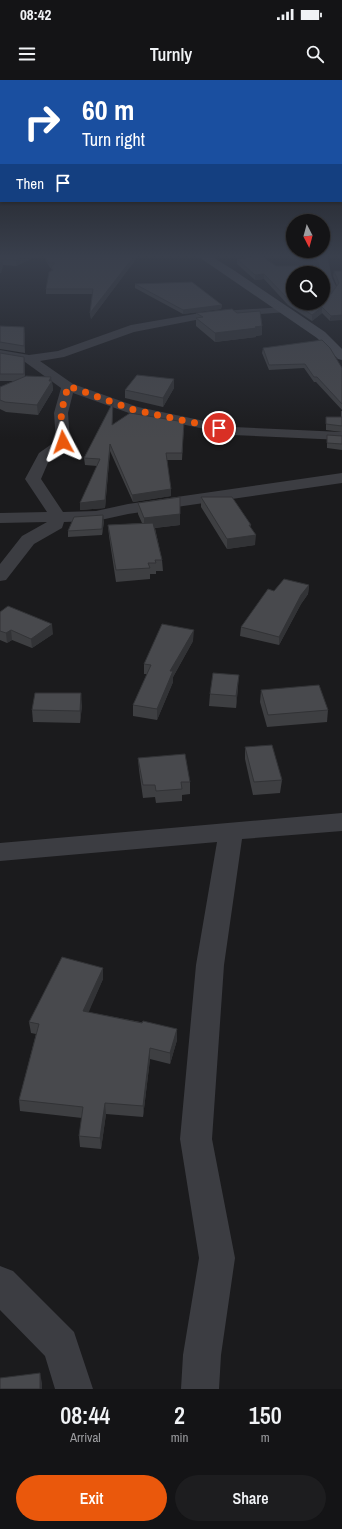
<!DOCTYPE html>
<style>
:root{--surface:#141416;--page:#1d1d1f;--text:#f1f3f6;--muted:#9d9ea1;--line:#333335;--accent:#ea580c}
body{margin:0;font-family:"Archivo Narrow",sans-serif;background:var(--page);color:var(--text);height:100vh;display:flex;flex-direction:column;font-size:15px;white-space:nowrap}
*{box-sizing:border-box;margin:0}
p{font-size:13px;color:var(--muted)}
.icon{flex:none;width:22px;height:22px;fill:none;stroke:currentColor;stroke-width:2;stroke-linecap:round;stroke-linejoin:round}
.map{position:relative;height:1309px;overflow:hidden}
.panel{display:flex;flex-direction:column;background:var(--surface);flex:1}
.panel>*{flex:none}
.top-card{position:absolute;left:0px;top:0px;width:342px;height:122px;box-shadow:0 1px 3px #0004,0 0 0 1px var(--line);background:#1a4fa0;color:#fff;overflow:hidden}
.needle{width:26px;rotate:174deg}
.tools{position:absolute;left:286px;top:134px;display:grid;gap:8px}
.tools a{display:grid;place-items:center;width:44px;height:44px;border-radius:50%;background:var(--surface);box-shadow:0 1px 3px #0004,0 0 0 1px var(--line);font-size:20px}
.pin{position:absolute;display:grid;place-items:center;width:34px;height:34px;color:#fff;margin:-17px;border:2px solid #fff;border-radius:50%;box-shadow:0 1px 4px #0007}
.me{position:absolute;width:44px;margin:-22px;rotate:356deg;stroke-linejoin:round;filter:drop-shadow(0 0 3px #0008)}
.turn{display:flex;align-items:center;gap:14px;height:84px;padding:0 16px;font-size:18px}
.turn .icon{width:52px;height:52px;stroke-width:2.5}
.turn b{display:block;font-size:28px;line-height:34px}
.then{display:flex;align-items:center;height:38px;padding:0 16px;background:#0003;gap:8px;font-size:15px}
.eta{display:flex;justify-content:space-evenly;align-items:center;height:68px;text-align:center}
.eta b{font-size:24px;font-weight:600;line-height:28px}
.cta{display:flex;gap:8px;margin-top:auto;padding:8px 16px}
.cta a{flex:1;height:46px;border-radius:24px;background:var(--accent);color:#fff;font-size:16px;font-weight:600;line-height:46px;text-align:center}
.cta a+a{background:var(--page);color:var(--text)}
.status{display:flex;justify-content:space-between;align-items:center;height:28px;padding:0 20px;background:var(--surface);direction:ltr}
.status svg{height:11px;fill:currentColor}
header{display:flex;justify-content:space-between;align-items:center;height:52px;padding:0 16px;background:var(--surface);font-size:18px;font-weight:600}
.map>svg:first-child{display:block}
</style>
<div class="status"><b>08:42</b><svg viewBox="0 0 49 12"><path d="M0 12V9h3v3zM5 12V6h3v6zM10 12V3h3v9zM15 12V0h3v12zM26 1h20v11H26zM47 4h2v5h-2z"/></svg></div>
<header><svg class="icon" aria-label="menu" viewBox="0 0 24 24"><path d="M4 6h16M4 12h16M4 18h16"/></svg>Turnly<svg class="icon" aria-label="search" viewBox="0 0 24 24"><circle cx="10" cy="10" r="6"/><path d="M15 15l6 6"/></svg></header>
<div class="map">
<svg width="342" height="1309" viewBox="0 0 342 1309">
<rect width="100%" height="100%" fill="#1b1b1d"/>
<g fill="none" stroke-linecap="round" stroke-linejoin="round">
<!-- street -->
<g fill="#3c3d42" fill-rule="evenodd">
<path d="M317,175H327L332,198L337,208C334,214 330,221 323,220V212L327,208L323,201V193H321Z"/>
<path d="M283,227L287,228L289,230L287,232L206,238L134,252L64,277L40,281L73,304L138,327L233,347L342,352V360L233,355L129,333L73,313L68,333L70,362L50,378L41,399L63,432L96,431L128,424L342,393V403L128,434L96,441L64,442L62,448L34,464L6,500L0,501V484L22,456L47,442L0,443V433L47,432L25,399L39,373L56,361L54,333L61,308L25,282L0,278V270L29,275L58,271L131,245L206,232Z"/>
<path d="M342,733V751L242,759L224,885L212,1059L235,1178L221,1275L219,1309H181L183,1275L199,1178L180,1059L196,885L217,762L0,781V763Z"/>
<path d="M0,1186L13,1191L74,1252L93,1309H55L45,1276L0,1230Z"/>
</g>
<!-- secondary -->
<path fill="#4a4c52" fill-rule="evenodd" d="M196,175H209L232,189L325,252L342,269V280L338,279L317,258Z"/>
</g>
<!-- wall -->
<g fill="#3e3f42">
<path d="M0,175H39L16,186L3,185L1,193H0Z"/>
<path d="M43,175H139L91,239L90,233L93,214H46V209L52,191L51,188H50Z"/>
<path d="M237,179L276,186L293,193V223H323V216L331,214L337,206L333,196L334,191H342L330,241L322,233L312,241L288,225L264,199L255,200L237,184Z"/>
<path d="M135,204L222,225L221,229L183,234L135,208Z"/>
<path d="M196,233L262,255L256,256V257L215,262L196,246Z"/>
<path d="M0,246L25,254V273L0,269Z"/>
<path d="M263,268L342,288V330L316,302H314L304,288L269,290L262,273Z"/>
<path d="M0,273L25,284V297L52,301L53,310L38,335L6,332L0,329V307L14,301H0Z"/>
<path d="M174,299V308L163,327L125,318V310Z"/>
<path d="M113,322L112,345L184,342L182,380H167L171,416L133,422L110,371L105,428L80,430V423L97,386L85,385L84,378Z"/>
<path d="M341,331H342V352L326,350V337H341Z"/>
<path d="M327,355L342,356V370L327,368Z"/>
<path d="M180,417V445L155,448L162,480L163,491H156V494H150V499L116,502L109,456L108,445L142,443L138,434V423Z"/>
<path d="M201,417L251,445L250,447L255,465L227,469L201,427Z"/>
<path d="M104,441L102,455L68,457V451Z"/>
<path d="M309,505L308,514L301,524L279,565L240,556L241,547L274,511Z"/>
<path d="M0,532L53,554L32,568L12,560L7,563L0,560Z"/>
<path d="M193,561L173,597V602L157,640L133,636V625L147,594H144V584Z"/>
<path d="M238,607L236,628L209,626L210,614Z"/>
<path d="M261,610L328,630L327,642L267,647L260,622Z"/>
<path d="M82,625L80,643L33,642L32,630Z"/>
<path d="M245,667L282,700L280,713L253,715L245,679Z"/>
<path d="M138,678L190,702V714L182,715V721L156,723L155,717L143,718L139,690Z"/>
<path d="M103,888V899L88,932L177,949V960L170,984L150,979L143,1037L106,1034L101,1069L80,1067L79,1056L82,1038L20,1031L19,1020L36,954L31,953L29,942Z"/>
</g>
<!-- shaded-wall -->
<g fill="#323336">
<path d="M27,175H39L16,186V180Z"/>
<path d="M135,175H139L91,239L90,233Z"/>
<path d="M2,179L3,185L1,193H0V187Z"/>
<path d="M264,194V199L255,200V195Z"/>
<path d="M326,202L325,208L323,210V205Z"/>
<path d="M222,225L221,229L183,234V230Z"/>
<path d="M322,227V233L312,241V235Z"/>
<path d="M342,235V240L330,241L331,236Z"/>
<path d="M262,246V255L256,256V257L215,262V253Z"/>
<path d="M24,247L25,254V273L24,266Z"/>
<path d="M24,277L25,284L24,301Z"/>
<path d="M51,297L53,310L38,335L37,325Z"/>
<path d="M174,299V308L163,327V318Z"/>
<path d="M110,364V371L105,428L80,430V423Z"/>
<path d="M171,409V416L133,422L132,415Z"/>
<path d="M180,417V445L144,449V438Z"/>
<path d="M103,435L104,441L102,455V449Z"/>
<path d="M256,455L255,465L227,469V459Z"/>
<path d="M309,505L308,514L301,524L279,565V557L301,515Z"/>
<path d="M52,544L53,554L32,568L31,559Z"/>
<path d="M11,550L12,560L7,563L6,553Z"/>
<path d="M194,550L193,561L173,597V602L157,640V629L170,591Z"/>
<path d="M239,595L238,607L236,628V616Z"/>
<path d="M81,613L82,625L80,643V631Z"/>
<path d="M103,888V899L84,943L83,931Z"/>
<path d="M177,949V960L170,984V973Z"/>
<path d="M150,968V979L143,1037V1026Z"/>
<path d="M105,1023L106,1034L101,1069L100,1058Z"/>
<path d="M40,1293L42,1303V1309H40Z"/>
</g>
<!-- building -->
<g fill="#48494d" stroke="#323336">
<path d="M0,175H27L16,180L2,179L0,187Z"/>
<path d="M45,175H135L90,233L93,209H46L49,192L53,190L51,187L55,183H49Z"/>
<path d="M262,176L276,186H298L302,192L322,191V193H293V223L288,219L264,194L255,195L237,179Z"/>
<path d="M334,191H342V235L331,236L322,227L312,235L294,223H323V213V216L331,214L339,203Z"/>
<path d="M323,198L326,202L323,205Z"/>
<path d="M192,202L222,225L183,230L135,204Z"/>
<path d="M232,229L237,233L260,231L262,246L255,247L257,248L215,253L196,238L203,237L196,233Z"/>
<path d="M0,246L24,247V266L0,262Z"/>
<path d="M322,260L330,268L342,288V324L317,297H314L305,284L269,285L263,268Z"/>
<path d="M0,273L24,277V294H0Z"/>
<path d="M137,295L174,299L163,318L125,310Z"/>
<path d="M26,296L51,297L49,301H52L37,325L5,322L0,320V307Z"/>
<path d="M113,322L112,345L130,333L184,342L182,373H166L171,409L132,415L110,364L105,420L80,423L100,379L84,378Z"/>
<path d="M326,337H342V346L326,344Z"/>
<path d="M327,355L342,356V364L327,363Z"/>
<path d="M180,417V434L144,438L138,423Z"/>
<path d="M201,417H232L251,445H249L256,455L227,459Z"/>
<path d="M103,435L102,449L68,451L74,437Z"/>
<path d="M153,443L162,480H155L156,483H148L150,488L116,490L108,445Z"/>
<path d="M284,499L309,505L301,515L279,557L241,547L268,509L274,511Z"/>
<path d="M8,526L52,544L31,559L11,550L6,553L0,551V532Z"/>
<path d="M162,544L194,550L170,591H173L157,629L133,625L151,585L144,584Z"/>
<path d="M213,593L239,595L236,616L210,614Z"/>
<path d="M319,605L328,630L268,635L261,610Z"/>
<path d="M35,613H81L80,631L32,630Z"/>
<path d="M272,665L282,700L254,702L245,667Z"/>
<path d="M185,674L190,702H181L182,709L156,711L155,705H143L138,678Z"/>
<path d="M62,877L103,888L83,931L142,943L143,941L177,949L170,973L150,968L143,1026L105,1023L100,1058L79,1056L83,1027L19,1020L39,944L29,942Z"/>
<path d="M40,1293V1309H0V1298Z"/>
</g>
<!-- sky -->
<linearGradient id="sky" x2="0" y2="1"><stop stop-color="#0f0f10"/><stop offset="0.49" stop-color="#393f4c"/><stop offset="1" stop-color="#393f4c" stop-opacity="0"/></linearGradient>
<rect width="342" height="359" fill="url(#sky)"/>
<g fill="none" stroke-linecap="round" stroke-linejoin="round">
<!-- route -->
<path stroke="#ea580c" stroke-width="7" stroke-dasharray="0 12.6" d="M63,362L61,333L68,306L134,330L219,348"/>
</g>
</svg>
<div class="tools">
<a><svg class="needle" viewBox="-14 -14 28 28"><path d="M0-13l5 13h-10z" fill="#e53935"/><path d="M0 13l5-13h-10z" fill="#9d9ea1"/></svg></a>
<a><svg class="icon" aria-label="search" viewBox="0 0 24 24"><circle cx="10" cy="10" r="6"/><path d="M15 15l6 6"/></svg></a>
</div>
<div class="pin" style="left:219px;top:348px;background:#d93025"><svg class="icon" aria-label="arrive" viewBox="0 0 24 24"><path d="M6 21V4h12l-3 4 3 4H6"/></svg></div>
<svg class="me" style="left:63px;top:362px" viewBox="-20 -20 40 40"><path d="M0-17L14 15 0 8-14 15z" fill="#ea580c" stroke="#fff" stroke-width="4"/></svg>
<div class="top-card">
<div class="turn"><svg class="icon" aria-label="right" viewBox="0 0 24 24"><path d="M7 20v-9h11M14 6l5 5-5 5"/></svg><div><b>60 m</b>Turn right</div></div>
<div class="then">Then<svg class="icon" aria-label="arrive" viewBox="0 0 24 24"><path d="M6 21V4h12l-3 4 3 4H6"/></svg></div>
</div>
</div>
<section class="panel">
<div class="eta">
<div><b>08:44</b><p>Arrival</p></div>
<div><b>2</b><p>min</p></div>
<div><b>150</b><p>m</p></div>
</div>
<div class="cta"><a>Exit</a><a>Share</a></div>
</section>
